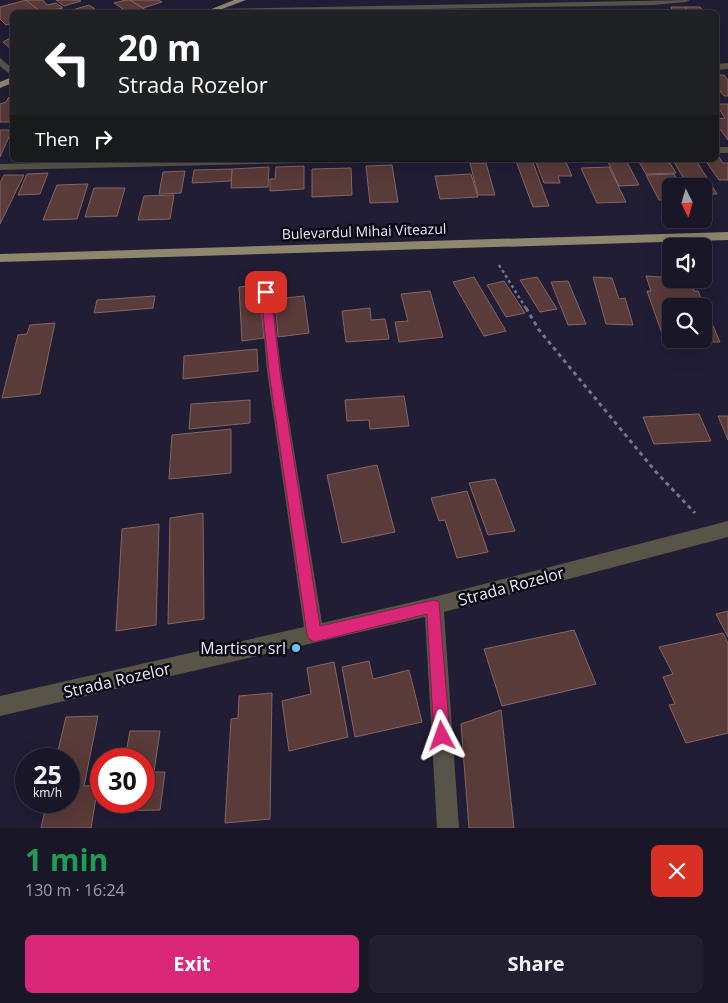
<!DOCTYPE html>
<meta charset="utf-8">
<style>
:root{--surface:#191628;--page:#221f30;--text:#f1f3f6;--muted:#9f9fa8;--line:#373545;--accent:#db2777}
body{margin:0;font-family:"Open Sans",sans-serif;background:var(--page);color:var(--text);height:100vh;display:flex;flex-direction:column;font-size:19px;white-space:nowrap}
*{box-sizing:border-box;margin:0}
p{font-size:16px;color:var(--muted)}
.icon{flex:none;width:28px;height:28px;fill:none;stroke:currentColor;stroke-width:2;stroke-linecap:round;stroke-linejoin:round}
.map{position:relative;height:828px;overflow:hidden}
.side{display:flex;flex-direction:column;background:var(--surface);flex:1}
.side>*{flex:none}
.banner{position:absolute;left:10px;top:10px;width:709px;height:152px;border-radius:8px;box-shadow:0 5px 20px #0002,0 0 0 1px var(--line);background:#202124;color:#fff;overflow:hidden}
.needle{width:32px;rotate:175deg}
.fabs{position:absolute;left:662px;top:178px;display:grid;gap:10px}
.fabs a{display:grid;place-items:center;width:50px;height:50px;border-radius:8px;background:var(--surface);box-shadow:0 5px 20px #0002,0 0 0 1px var(--line);font-size:25px}
.speed{position:absolute;left:15px;top:748px;display:flex;gap:10px;font-size:25px;font-weight:700;text-align:center}
.speed>*{display:grid;place-content:center;width:65px;height:65px;border-radius:50%;background:var(--surface);box-shadow:0 5px 20px #0002,0 0 0 1px var(--line);line-height:1}
.speed small{font-size:12px;font-weight:400}
.speed .limit{border:8px solid #d22;background:#fff;color:#111}
.pin{position:absolute;display:grid;place-items:center;width:42px;height:42px;color:#fff;margin:-21px;border-radius:10px;box-shadow:0 2px 8px #0006}
.me{position:absolute;width:55px;margin:-28px;rotate:356deg;stroke-linejoin:round;filter:drop-shadow(0 0 4px #0008)}
.turn{display:flex;align-items:center;gap:18px;height:105px;padding:0 25px;font-size:22px}
.turn .icon{width:65px;height:65px;stroke-width:2.5}
.turn b{display:block;font-size:35px;line-height:42px}
.then{display:flex;align-items:center;height:48px;padding:0 25px;background:#0003;gap:10px;font-size:19px}
.round{display:grid;place-items:center;flex:none;width:52px;height:52px;border-radius:8px;background:var(--page)}
.overview{display:flex;align-items:center;justify-content:space-between;height:85px;padding:0 25px}
h1{font-size:30px;font-weight:700;line-height:38px;color:#1e9e55}
.action{display:flex;gap:10px;margin-top:auto;padding:10px 25px}
.action a{flex:1;height:58px;border-radius:8px;background:var(--accent);color:#fff;font-size:20px;font-weight:700;line-height:58px;text-align:center}
.action a+a{background:var(--page);color:var(--text)}
.map>svg:first-child{display:block}
</style>
<div class="map">
<svg width="728" height="828" viewBox="0 0 728 828">
<rect width="100%" height="100%" fill="#211d35"/>
<!-- building -->
<g fill="#593b39" stroke="#876562" fill-rule="evenodd">
<path d="M26,0L41,12H12V23L6,25L0,19V7Z"/>
<path d="M26,0H43L47,5L56,3L63,8L41,12Z"/>
<path d="M56,0H79L81,1L64,6Z"/>
<path d="M126,0H130L149,12H127L114,3Z"/>
<path d="M130,0H159L162,2L143,8Z"/>
<path d="M89,5L95,9L89,11L91,12H66Z"/>
<path d="M671,7H685L689,12H673Z"/>
<path d="M685,7H700L704,12H689Z"/>
<path d="M12,37V50L3,42Z"/>
<path d="M716,75H724L728,80V96H724L716,86Z"/>
<path d="M9,97H12V122H0V104L6,102Z"/>
<path d="M716,104H728V140L716,124V119L725,118Z"/>
<path d="M0,130H12L0,157Z"/>
<path d="M716,157H719L723,163H728V180H719L705,160H716Z"/>
<path d="M532,160L549,206L533,207L516,161Z"/>
<path d="M535,160H565L572,176H558L560,183H544Z"/>
<path d="M607,160H626L639,185L619,186Z"/>
<path d="M638,160L670,163L676,173L646,174Z"/>
<path d="M673,160L697,162L717,194H704V186H688Z"/>
<path d="M470,163H486L495,195H478Z"/>
<path d="M392,165L398,202L370,203L366,166Z"/>
<path d="M304,166V189L270,191V179H275L276,167Z"/>
<path d="M269,167L268,187L231,188L232,169Z"/>
<path d="M609,167L626,202L597,203L581,168Z"/>
<path d="M351,168L352,195L312,197V169Z"/>
<path d="M232,169L231,181L192,183L194,170Z"/>
<path d="M185,171L181,193L159,194L163,172Z"/>
<path d="M48,173L40,194L18,195L27,174Z"/>
<path d="M471,174L478,197L440,199L435,176Z"/>
<path d="M674,174L680,184H666L671,200H659L646,175Z"/>
<path d="M4,175H24L0,224V183Z"/>
<path d="M88,184L77,219L43,220L57,185Z"/>
<path d="M94,188H125L117,216L85,217Z"/>
<path d="M174,195L170,219L138,220L144,196Z"/>
<path d="M646,276L689,279L694,291H698L720,342H665L647,291H651ZM671,306H704V339H671Z"/>
<path d="M474,277L506,331L484,336L453,282Z"/>
<path d="M537,277L557,309L540,312L520,280Z"/>
<path d="M593,277L612,278L619,299L625,298L633,325L606,324Z"/>
<path d="M504,281L525,313L506,317L487,285Z"/>
<path d="M568,281L586,324L568,325L551,282Z"/>
<path d="M259,285L264,338L242,341L239,287Z"/>
<path d="M430,291L443,337L399,342L395,322L408,321L401,294Z"/>
<path d="M155,296L153,308L94,313L97,300Z"/>
<path d="M304,296L309,333L278,337L275,299Z"/>
<path d="M370,308L371,320L385,319L389,339L346,342L342,311Z"/>
<path d="M55,323L40,394L2,398L18,335L27,334L30,325Z"/>
<path d="M257,349L258,371L183,379L184,356Z"/>
<path d="M404,396L409,426L370,429L369,420L347,421L345,400Z"/>
<path d="M250,400V423L189,429L191,404Z"/>
<path d="M699,414L711,441L654,444L643,417Z"/>
<path d="M718,416H728V440Z"/>
<path d="M231,429V473L169,479L172,435Z"/>
<path d="M377,465L395,532L342,543L327,475Z"/>
<path d="M495,479L515,531L488,535L469,483Z"/>
<path d="M467,491L488,552L457,558L445,520L439,521L431,498Z"/>
<path d="M203,513L204,619L168,624L170,518Z"/>
<path d="M159,524L156,625L116,631L122,529Z"/>
<path d="M728,611V637L716,614Z"/>
<path d="M574,630L596,684L502,706L484,649Z"/>
<path d="M723,633L728,643V733L686,743L669,705L675,704L663,677L673,674L659,647Z"/>
<path d="M369,661L373,679L409,670L422,722L355,737L342,667Z"/>
<path d="M334,662L348,737L289,751L282,701L311,694L307,668Z"/>
<path d="M272,693L270,819L225,823L231,719L238,718L239,696Z"/>
<path d="M501,710L514,828H469L461,724Z"/>
<path d="M98,716L84,786L98,785L91,828H41L47,801H69V759H56L66,717Z"/>
<path d="M130,731H160L154,772H165L160,810L116,811L117,801H144V759H125Z"/>
</g>
<g fill="none" stroke-linecap="round" stroke-linejoin="round">
<!-- path-far1 -->
<path stroke="#77758a" stroke-width="2.5" stroke-dasharray="3 3" stroke-linecap="butt" d="M499,265L527,310"/>
<!-- path -->
<path stroke="#77758a" stroke-width="3" stroke-dasharray="4 4" stroke-linecap="butt" d="M526,308L539,330L656,472L695,513"/>
<!-- minor -->
<g fill="#585448" fill-rule="evenodd">
<path d="M690,0L686,2L653,5L261,12L207,11L211,9Z"/>
<path d="M0,58L12,68V76L0,66Z"/>
<path d="M728,63V69L716,70V64Z"/>
<rect x="716" y="147" width="12" height="6"/>
<path d="M163,160H305L300,163L0,170V164Z"/>
<path d="M266,288L272,292L281,371L322,623L434,597L728,521V537L444,612L459,828H437L425,617L0,716V696L304,627L267,371L260,292Z"/>
</g>
<!-- major -->
<g fill="#8e876d" fill-rule="evenodd">
<path d="M234,0H246L214,12H204Z"/>
<path d="M12,77V83L0,88V82Z"/>
<path d="M728,232V240L0,262V254Z"/>
</g>
</g>
<!-- route -->
<path fill="#db2777" stroke="#8e194d" d="M266,288L271,292L280,372L320,626L434,600L439,602L450,736L448,741L442,744L437,741L434,736L427,614L314,642L309,639L307,634L269,372L261,292Z"/>
<!-- markers -->
<circle fill="#66c4ef" stroke="#0b0914" stroke-width="2" cx="296" cy="648" r="5"/>
<g text-anchor="middle" dominant-baseline="central" stroke-width="5" stroke-linejoin="round" paint-order="stroke">
<!-- street labels -->
<g font-size="14" fill="#ebeafb" stroke="#0b0914">
<text transform="translate(364 231) rotate(-2)">Bulevardul Mihai Viteazul</text>
</g>
<!-- near-street labels -->
<g font-size="16" fill="#ebeafb" stroke="#0b0914">
<text transform="translate(511 586) rotate(-15)">Strada Rozelor</text>
<text transform="translate(117 680) rotate(-13)">Strada Rozelor</text>
</g>
<!-- near-poi labels -->
<g font-size="16" fill="#ebeafb" stroke="#0b0914" text-anchor="end">
<text x="286" y="648">Martisor srl</text>
</g>
</g>
</svg>
<div class="fabs">
<a><svg class="needle" viewBox="-14 -14 28 28"><path d="M0-13l5 13h-10z" fill="#e53935"/><path d="M0 13l5-13h-10z" fill="#9f9fa8"/></svg></a>
<a><svg class="icon" aria-label="sound" viewBox="0 0 24 24"><path d="M4 9h4l5-4v14l-5-4H4zM17 9q2 3 0 6"/></svg></a>
<a><svg class="icon" aria-label="search" viewBox="0 0 24 24"><circle cx="10" cy="10" r="6"/><path d="M15 15l6 6"/></svg></a>
</div>
<div class="speed"><div>25<small>km/h</small></div><div class="limit">30</div></div>
<div class="pin" style="left:266px;top:292px;background:#d93025"><svg class="icon" aria-label="arrive" viewBox="0 0 24 24"><path d="M6 21V4h12l-3 4 3 4H6"/></svg></div>
<svg class="me" style="left:442px;top:736px" viewBox="-20 -20 40 40"><path d="M0-17L14 15 0 8-14 15z" fill="#db2777" stroke="#fff" stroke-width="4"/></svg>
<div class="banner">
<div class="turn"><svg class="icon" aria-label="left" viewBox="0 0 24 24"><path d="M17 20v-9H6M10 6l-5 5 5 5"/></svg><div><b>20 m</b>Strada Rozelor</div></div>
<div class="then">Then<svg class="icon" aria-label="right" viewBox="0 0 24 24"><path d="M7 20v-9h11M14 6l5 5-5 5"/></svg></div>
</div>
</div>
<section class="side">
<div class="overview"><div><h1>1 min</h1><p>130 m · 16:24</p></div><a class="round" style="background:#d93025;color:#fff"><svg class="icon" aria-label="close" viewBox="0 0 24 24"><path d="M6 6l12 12M18 6L6 18"/></svg></a></div>
<div class="action"><a>Exit</a><a>Share</a></div>
</section>
